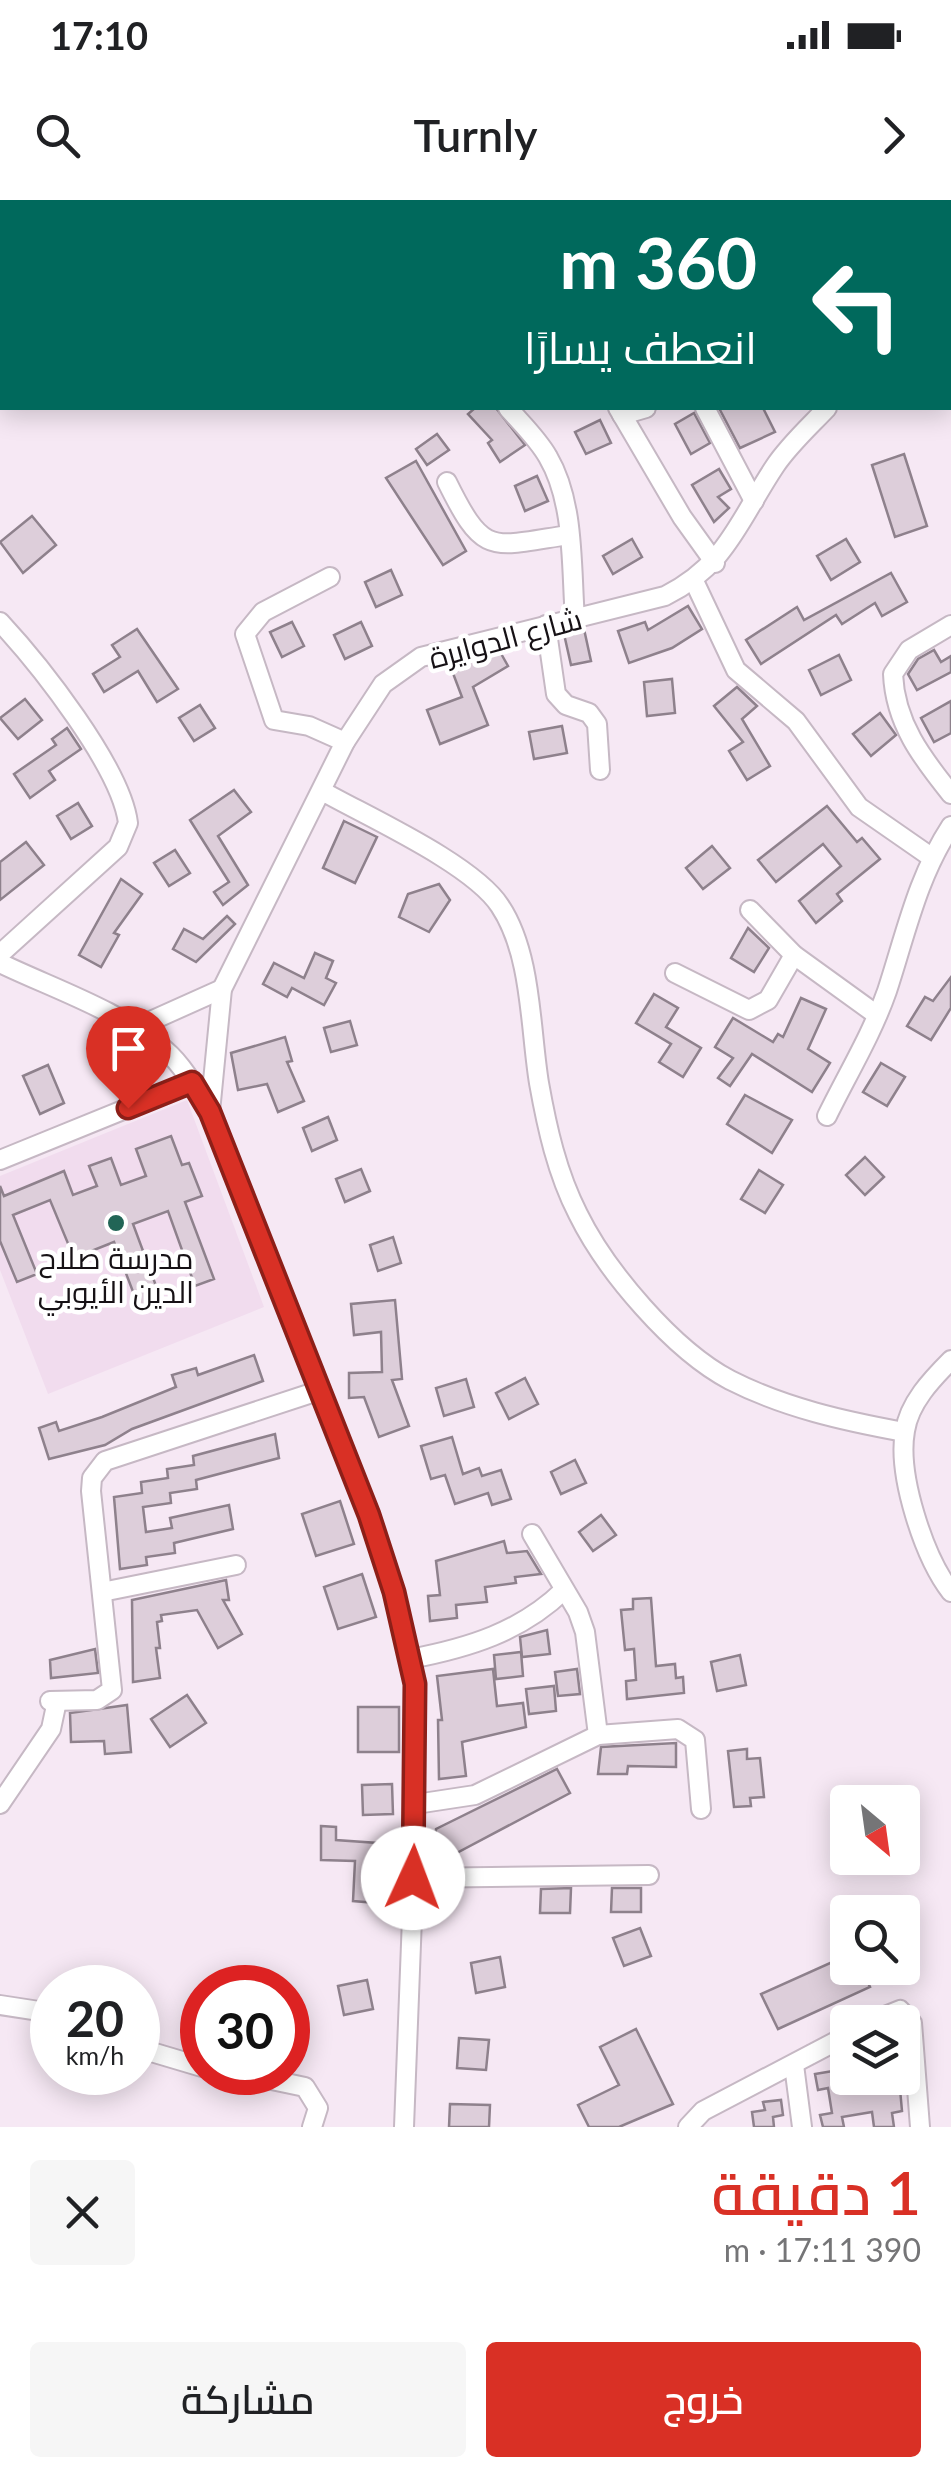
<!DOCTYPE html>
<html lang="ar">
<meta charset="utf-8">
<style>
:root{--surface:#fff;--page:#f6f6f6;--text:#202124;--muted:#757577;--accent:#d93025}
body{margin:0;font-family:Lato,Cairo,sans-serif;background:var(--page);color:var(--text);direction:rtl;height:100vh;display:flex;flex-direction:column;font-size:38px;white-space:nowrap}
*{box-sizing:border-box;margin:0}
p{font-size:32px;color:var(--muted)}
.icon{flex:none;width:55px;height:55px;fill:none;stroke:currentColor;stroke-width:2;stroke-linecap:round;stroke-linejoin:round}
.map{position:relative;height:1927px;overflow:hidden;direction:ltr}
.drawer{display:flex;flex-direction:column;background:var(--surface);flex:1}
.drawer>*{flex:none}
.banner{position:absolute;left:0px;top:0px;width:952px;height:210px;box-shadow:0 5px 25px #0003;direction:rtl;background:#00695c;color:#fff;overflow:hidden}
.needle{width:65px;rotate:151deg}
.tools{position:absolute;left:830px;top:1585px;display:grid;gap:20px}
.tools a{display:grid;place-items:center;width:90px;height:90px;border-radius:10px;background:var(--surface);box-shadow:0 5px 25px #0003;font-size:50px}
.speed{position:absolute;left:30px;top:1765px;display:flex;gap:20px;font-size:50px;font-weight:700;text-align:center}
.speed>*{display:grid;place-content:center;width:130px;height:130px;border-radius:50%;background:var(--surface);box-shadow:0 5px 25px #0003;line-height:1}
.speed small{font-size:25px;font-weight:400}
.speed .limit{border:15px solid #d22;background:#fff;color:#111}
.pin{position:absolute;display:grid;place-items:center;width:85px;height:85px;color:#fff;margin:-102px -42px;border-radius:50% 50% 50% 0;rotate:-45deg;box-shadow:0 0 10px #0007}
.pin .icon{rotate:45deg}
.me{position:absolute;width:110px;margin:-55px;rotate:2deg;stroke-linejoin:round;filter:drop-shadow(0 0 8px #0008)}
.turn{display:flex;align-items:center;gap:35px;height:210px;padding:0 30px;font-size:45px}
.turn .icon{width:130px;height:130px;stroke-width:2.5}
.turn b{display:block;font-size:70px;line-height:85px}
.round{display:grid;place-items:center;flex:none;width:105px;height:105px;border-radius:10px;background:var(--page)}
.overview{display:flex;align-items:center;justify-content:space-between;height:170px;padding:0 30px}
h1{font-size:60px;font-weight:600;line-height:75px;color:var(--accent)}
.button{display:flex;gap:20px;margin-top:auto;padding:20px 30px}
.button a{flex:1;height:115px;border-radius:10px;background:var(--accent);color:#fff;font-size:40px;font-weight:600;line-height:115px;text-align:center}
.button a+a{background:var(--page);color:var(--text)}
.status{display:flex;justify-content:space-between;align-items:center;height:70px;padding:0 50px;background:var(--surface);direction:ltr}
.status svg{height:28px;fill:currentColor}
header{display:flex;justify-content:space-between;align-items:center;height:130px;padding:0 30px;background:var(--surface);font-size:45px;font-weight:600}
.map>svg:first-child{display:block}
</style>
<div class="status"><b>17:10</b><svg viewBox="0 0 49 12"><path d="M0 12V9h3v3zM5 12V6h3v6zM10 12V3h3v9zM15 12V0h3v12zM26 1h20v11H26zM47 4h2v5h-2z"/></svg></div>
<header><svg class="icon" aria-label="forward" viewBox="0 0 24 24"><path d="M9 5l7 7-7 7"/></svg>Turnly<svg class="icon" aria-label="search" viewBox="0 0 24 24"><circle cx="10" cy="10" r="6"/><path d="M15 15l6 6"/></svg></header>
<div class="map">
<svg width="951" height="1927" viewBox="0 0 951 1927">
<rect width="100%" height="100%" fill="#f6e8f4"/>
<!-- built -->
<path fill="#f1dcee" d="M187,900L264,1107L48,1194L0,1070V976Z"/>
<!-- building -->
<g fill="#ddceda" stroke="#8e818c" stroke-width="2.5">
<path d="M475,208H496L525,245L500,262L488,243L492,240L468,214Z"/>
<path d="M719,208H763L775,232L740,248Z"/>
<path d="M694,213L710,243L691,254L675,224Z"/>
<path d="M600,220L611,243L586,254L575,232Z"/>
<path d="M437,234L449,250L427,265L416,249Z"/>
<path d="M904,254L927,326L895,337L872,265Z"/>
<path d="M416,261L466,351L443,365L386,278Z"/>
<path d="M719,269L731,289L718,297L729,308L714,322L692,285Z"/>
<path d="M537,276L548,301L525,311L515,286Z"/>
<path d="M32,316L56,345L23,373L0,342Z"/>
<path d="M632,339L642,357L613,374L603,356Z"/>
<path d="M846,339L860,362L831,380L817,356Z"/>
<path d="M391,370L402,395L376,407L365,382Z"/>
<path d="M891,373L907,402L882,416L875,403L842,424L836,415L761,464L746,440L797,407L804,420Z"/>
<path d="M688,406L702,429L672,448L629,463L618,431L645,422L648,430Z"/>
<path d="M292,422L304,446L282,457L270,432Z"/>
<path d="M361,422L372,446L345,459L334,435Z"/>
<path d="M137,429L178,489L157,502L138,471L104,492L93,474L120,457L112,445Z"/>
<path d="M584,429L591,461L571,465L564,434Z"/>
<path d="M499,450L508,466L473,487L488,525L440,544L427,510L462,497L451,468L467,458Z"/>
<path d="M934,450L941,462L951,456V472L917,490L908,474L918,459Z"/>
<path d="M839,455L851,480L821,495L809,470Z"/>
<path d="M672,479L675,513L647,516L644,482Z"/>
<path d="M737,487L757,506L742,519L770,566L747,580L729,551L743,542L714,506Z"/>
<path d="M25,499L42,520L18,539L0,518Z"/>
<path d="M951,501V533L934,542L921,518Z"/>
<path d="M200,505L215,528L194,541L179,518Z"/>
<path d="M880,513L896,535L871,556L853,534Z"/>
<path d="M562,526L567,553L534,559L529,532Z"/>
<path d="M67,528L81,549L49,571L55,580L30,598L14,574L56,545L52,539Z"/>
<path d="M234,590L251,612L218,636L248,685L223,705L214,692L229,682L190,620Z"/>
<path d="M78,603L92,626L71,639L57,616Z"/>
<path d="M827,606L857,642L862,638L880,659L837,694L842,701L816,723L799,701L841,666L823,644L776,682L758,660Z"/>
<path d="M344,621L377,637L355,683L323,668Z"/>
<path d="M26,642L44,665L0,700V662Z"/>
<path d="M712,646L730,668L703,689L686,668Z"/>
<path d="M175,650L190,673L169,686L154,663Z"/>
<path d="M121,679L142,694L114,733L119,735L101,767L79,755Z"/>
<path d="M439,684L450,700L429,732L399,717L408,694Z"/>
<path d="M227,716L235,724L196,762L173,749L184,729L203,739Z"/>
<path d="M748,728L769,748L754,772L731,758Z"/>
<path d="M315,753L333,761L326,778L336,783L324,805L292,788L287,797L263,784L274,763L304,778Z"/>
<path d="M951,777V808L931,840L907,826L925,797L933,801Z"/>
<path d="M654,794L678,808L666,827L701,848L683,877L659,862L671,844L636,823Z"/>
<path d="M801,798L826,809L808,849L830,863L812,892L752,854L730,886L718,878L733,858L715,847L733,818L773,842L778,834L783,837Z"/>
<path d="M350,821L357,845L331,852L324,828Z"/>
<path d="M285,837L292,861L287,862L304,901L278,912L267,884L238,890L231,853Z"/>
<path d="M881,863L905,877L887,906L863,892Z"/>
<path d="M48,865L64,903L40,914L23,876Z"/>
<path d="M745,895L792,920L772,953L727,924Z"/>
<path d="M328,917L337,940L312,951L303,928Z"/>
<path d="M171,936L182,965L189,963L202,996L185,1002L214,1079L195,1086L168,1011L133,1024L162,1102L140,1110L114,1042L74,1058L50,1000L13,1015L37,1074L17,1082L0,1041V986L4,996L64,971L73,995L97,986L89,966L111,958L121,985L146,976L136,949Z"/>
<path d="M865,957L884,977L865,995L846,975Z"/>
<path d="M361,969L370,991L345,1002L336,979Z"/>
<path d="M759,970L783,985L765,1013L741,999Z"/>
<path d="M393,1037L401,1063L378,1071L370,1045Z"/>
<path d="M395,1100L402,1179L392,1180L409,1226L379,1237L364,1197L349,1198V1173L382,1172L381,1132L354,1135L351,1104Z"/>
<path d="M254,1155L263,1181L132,1229L105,1245L49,1259L39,1228L56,1222L59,1231L102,1217L176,1187L172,1175L196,1168L198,1175Z"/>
<path d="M525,1178L538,1204L509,1219L496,1193Z"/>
<path d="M466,1179L474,1207L444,1216L436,1188Z"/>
<path d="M275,1234L279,1258L196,1280L197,1289L170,1293L171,1303L143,1307L146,1332L172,1328L170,1318L229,1305L233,1329L174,1343L175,1353L146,1357L147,1365L120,1369L114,1297L142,1293L141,1282L168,1278L167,1269L194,1265L193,1256Z"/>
<path d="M452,1237L463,1274L479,1268L482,1276L501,1270L511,1299L492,1305L488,1293L455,1304L445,1275L431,1279L421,1246Z"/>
<path d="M575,1260L586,1283L561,1294L551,1272Z"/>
<path d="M340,1301L354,1344L316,1356L302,1314Z"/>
<path d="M601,1315L616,1335L593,1351L579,1332Z"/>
<path d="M504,1341L507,1353L527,1351L541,1374L515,1377L516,1383L485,1387L487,1402L456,1405L457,1418L430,1421L428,1396L440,1395L436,1361Z"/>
<path d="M362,1374L376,1417L338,1429L324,1387Z"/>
<path d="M226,1380L229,1400H223L242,1434L218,1448L197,1410L161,1415L162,1421L157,1422L160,1448H156L160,1478L133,1482L132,1400Z"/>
<path d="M651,1398L656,1466L675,1464L676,1478L683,1477L684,1493L627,1499L626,1481L636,1480L634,1449L625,1450L621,1410L633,1409V1399Z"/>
<path d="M547,1430L550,1454L522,1457L520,1437Z"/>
<path d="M95,1449L98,1473L51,1478L50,1460Z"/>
<path d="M521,1452L523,1476L496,1479L494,1455Z"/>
<path d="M740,1455L746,1485L717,1491L711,1462Z"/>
<path d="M493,1469L497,1506L523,1503L526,1527L462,1542L466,1576L439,1579L438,1520H442L437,1476Z"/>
<path d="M577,1469L580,1494L558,1496L555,1472Z"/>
<path d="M554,1486L556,1511L529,1514L526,1489Z"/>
<path d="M187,1495L206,1523L170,1547L151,1519Z"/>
<path d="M127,1505L131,1552L105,1554L104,1541L71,1542L70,1513Z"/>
<rect x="358" y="1507" width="41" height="45"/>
<path d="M676,1543V1567L628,1566L627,1574H598L601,1547Z"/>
<path d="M747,1549V1559L760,1558L764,1597L750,1598L751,1606L734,1607L728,1551Z"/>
<path d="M557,1569L570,1593L451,1656L434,1654L436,1629Z"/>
<path d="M392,1584L393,1614L363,1615L362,1585Z"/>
<path d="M321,1626L336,1627V1640L392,1644L388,1704L353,1701L355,1661L321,1660Z"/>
<path d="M571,1688L570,1713H540L541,1689Z"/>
<path d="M612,1688H641V1712H611Z"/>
<path d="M640,1728L651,1756L624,1766L613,1738Z"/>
<path d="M848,1755V1768H861L870,1787L778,1829L761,1794Z"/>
<path d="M500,1757L505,1787L476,1793L471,1763Z"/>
<path d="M367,1780L373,1809L344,1815L338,1786Z"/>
<path d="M636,1829L673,1904L619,1927H589L578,1905L619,1885L600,1847Z"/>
<path d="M459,1838L489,1840L486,1870L457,1868Z"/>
<path d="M833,1871L834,1879L899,1878L902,1911L892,1913L894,1927H874L872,1912L842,1917L844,1927H823L820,1915L832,1913L828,1888L818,1890L815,1874Z"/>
<path d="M781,1900L783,1915L773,1917L774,1927H754L752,1912L765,1910L763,1902Z"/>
<path d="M450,1904L490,1905L489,1927H449Z"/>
</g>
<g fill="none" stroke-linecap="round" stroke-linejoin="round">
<defs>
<g id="street">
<path d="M272,0L275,2"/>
<path d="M396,0L399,2"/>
<path d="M341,2L344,0"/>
<path d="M950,81L951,80"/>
<path d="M508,208C521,223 538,239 548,257C575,303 571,367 575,419"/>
<path d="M618,208L682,317L715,363"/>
<path d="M705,208L754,301"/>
<path d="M622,215L646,208"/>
<path d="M447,282C484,357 490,347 568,335"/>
<path d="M330,377L263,412L245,434L274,520L309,526L345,542"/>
<path d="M694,381L736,470L796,521L859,607L931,657"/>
<path d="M0,422C39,464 121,567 128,623L118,647L0,754"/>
<path d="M546,425L556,494L566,505L589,513L597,524L600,570"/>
<path d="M951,425L909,450L893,474C895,523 922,558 951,594"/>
<path d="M322,591C368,617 473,664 500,706C532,754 530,828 539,883C547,928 557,973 578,1014C606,1071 673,1150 730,1180C785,1208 844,1221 904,1232"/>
<path d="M750,710L794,755L877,815"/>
<path d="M0,763C54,789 119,810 165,850C184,866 197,891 210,913L369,1315L394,1392L415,1484V1639L404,1927"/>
<path d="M675,773L749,810L768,800L794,755"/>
<path d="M135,828L222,789"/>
<path d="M210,912L222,789L345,542L383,484L421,457L665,396C727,365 739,320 775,266C789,245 810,226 827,208"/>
<path d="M827,916C847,875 872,834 887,791C906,733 917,678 951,626"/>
<path d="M0,960L192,882"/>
<path d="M951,1160C932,1179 909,1203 905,1231C897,1275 924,1357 951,1392"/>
<path d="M532,1334L578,1412L585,1432L598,1535"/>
<path d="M102,1392L236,1365"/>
<path d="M410,1459C468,1448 521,1432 564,1390"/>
<path d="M50,1501L97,1500L112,1490L91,1291L92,1278L105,1261L318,1191"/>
<path d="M0,1604L51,1529L57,1501"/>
<path d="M416,1604L475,1595L598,1535L678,1529L695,1540L701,1609"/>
<path d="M413,1678L649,1675"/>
<path d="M0,1805L52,1813"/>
<path d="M870,1822L900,1810L912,1823L920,1927"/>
<path d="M138,1848L202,1867"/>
<path d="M794,1865L802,1927"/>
<path d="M234,1872L305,1887L318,1908L312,1927"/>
<path d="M688,1927L703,1911L848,1835"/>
</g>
</defs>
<!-- street casing -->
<use href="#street" stroke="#c6b8c4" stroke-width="22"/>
<!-- street -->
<use href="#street" stroke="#fff" stroke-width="18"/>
</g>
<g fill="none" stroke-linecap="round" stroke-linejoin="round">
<defs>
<path id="route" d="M128,908L192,882L210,912L369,1315L394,1392L415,1484L413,1678"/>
</defs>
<!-- route casing -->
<use href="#route" stroke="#8d1f18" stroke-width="25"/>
<!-- route -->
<use href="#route" stroke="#d93025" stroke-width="18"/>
</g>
<!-- markers -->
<circle fill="#226556" stroke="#fff" stroke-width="4" cx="116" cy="1023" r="10"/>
<g text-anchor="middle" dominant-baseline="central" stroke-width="9" stroke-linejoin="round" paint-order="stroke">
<!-- street labels -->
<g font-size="30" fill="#161115" stroke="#fff">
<text transform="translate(505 437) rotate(-15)">شارع الدوايرة</text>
</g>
<!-- poi labels -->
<g font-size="30" fill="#161115" stroke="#fff">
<text x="116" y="1057">مدرسة صلاح<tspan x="116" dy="34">الدين الأيوبي</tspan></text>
</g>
</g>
</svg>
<div class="tools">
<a><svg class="needle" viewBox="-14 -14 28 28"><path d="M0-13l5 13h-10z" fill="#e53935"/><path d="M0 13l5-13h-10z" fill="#757577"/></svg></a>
<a><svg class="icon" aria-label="search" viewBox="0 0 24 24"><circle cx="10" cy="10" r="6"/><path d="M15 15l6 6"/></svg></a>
<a><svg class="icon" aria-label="layers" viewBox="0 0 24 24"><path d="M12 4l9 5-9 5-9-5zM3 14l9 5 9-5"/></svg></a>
</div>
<div class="speed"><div>20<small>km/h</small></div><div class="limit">30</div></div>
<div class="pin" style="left:128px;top:908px;background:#d93025"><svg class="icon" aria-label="arrive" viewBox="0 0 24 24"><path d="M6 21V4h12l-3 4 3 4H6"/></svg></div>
<svg class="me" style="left:413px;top:1678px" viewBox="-20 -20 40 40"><circle r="19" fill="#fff"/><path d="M0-13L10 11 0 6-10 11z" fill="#d93025"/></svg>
<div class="banner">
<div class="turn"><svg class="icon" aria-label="left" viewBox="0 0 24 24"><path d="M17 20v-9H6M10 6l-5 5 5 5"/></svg><div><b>360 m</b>انعطف يسارًا</div></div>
</div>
</div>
<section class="drawer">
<div class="overview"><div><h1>1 دقيقة</h1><p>390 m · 17:11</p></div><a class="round"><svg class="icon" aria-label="close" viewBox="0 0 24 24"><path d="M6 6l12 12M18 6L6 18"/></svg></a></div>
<div class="button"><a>خروج</a><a>مشاركة</a></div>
</section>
